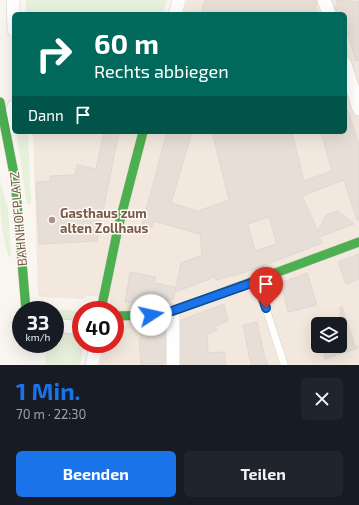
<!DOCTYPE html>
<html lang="de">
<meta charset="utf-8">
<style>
:root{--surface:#171b24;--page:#20242c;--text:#f1f3f6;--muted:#9ea1a6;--accent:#1a73e8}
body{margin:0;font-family:"Exo 2",sans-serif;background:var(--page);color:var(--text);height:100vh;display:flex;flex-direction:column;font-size:15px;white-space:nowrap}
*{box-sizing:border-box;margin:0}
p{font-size:13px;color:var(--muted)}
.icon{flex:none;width:22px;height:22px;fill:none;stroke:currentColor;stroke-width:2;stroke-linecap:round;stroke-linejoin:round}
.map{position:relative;height:365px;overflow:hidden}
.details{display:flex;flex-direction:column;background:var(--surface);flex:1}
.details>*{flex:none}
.hud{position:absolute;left:12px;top:12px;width:335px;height:122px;border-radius:6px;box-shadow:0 4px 16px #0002;background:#00695c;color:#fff;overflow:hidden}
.buttons{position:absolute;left:311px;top:317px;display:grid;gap:8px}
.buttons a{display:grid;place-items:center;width:36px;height:36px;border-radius:6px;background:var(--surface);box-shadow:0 4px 16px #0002;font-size:20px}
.speed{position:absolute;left:12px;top:301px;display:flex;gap:8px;font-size:20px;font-weight:700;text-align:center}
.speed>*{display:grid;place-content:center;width:52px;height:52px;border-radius:50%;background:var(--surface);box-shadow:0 4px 16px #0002;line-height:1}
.speed small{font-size:10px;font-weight:400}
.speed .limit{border:6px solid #d22;background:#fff;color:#111}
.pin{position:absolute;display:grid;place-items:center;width:34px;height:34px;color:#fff;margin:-41px -17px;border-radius:50% 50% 50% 0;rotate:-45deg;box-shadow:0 0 4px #0007}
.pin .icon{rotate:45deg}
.me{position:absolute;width:44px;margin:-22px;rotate:80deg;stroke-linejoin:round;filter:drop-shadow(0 0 3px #0008)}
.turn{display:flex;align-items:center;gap:14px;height:84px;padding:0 16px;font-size:18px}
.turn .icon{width:52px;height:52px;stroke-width:2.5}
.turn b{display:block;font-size:28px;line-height:34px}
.then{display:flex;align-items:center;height:38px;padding:0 16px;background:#0003;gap:8px;font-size:15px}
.round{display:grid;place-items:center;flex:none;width:42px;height:42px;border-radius:6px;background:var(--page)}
.headline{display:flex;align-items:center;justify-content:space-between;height:68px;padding:0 16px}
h1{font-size:24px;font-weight:700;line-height:30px;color:var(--accent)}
.button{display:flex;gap:8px;margin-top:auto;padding:8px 16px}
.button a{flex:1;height:46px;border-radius:6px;background:var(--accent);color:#fff;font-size:16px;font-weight:700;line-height:46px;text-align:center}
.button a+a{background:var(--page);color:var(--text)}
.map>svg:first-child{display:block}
</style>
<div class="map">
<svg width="359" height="365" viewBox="0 0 359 365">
<rect width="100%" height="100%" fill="#f9f5f0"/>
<!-- residential -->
<path fill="#f2e8de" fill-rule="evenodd" d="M187,0H359V365H100L103,344H115V310H108L110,297L87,296L82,299L40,297L38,295L33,132H345V14H183ZM318,324H340V346H318Z"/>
<!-- green -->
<g fill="#e7f0db">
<path d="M26,0H167L163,14H26Z"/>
<path d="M16,132H28L31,204H27Z"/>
<path d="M0,180L8,209L11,257H9C0,232 0,207 0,180Z"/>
<path d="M44,309L81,311V344H84L80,365H46L45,344H55V310Z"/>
</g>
<!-- building -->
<g fill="#e6ded7" stroke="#e2d8d2" fill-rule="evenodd">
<path d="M205,0H316L317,4L315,5L317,14H293L292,11L281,14H201Z"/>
<path d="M336,0H352L353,3L359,1V60L356,61L345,25V14H337L335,7H338Z"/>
<path d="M345,109H347L359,144V220H357L344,180L302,196L318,231L326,215L338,211L354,224L319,237L322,243L294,254L246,272L216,280L215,277L175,292L181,263L202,255L200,234L154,221L152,227L142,225L167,132H192L171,203L198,211L229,200L212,132H292L304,181L332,171L321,132H345ZM269,217L277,244L255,251L248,224Z"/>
<path d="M104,132H119L97,241L39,244L36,182L51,181L50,176L75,175L77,165L96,169Z"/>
<path d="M359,254V279L346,284L338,262Z"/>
<path d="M130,272L156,277L155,283L175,287L174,299L156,303L125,302Z"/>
<path d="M307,273L317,305L288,312L281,283Z"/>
<path d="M224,304L228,321L215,326L217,330L207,334L208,353L224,352L226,365H181V320Z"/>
<path d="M342,306L355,346H358V348L325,359L321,346H340V307Z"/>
<path d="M257,322L264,354L268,365H251L243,325Z"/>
<path d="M141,326H165V364H141L139,338H141Z"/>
</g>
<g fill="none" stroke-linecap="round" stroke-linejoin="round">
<defs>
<path id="lane" d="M257,281L284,364"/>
<g id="street">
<path d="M13,0L14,30"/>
<path d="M324,0L329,14"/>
<path d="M175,14L179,0"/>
<path d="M345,64L359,109"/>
<path d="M8,129L14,106"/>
<path d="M173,311V365"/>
<path d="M55,325L81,328"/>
<path d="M92,365L96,344"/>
</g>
<g id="fast">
<path d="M0,102L15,179L26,310"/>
<path d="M101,310L118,228L143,132"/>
<path d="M115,316L151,315L173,311L359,242"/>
</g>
</defs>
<!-- lane casing -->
<use href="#lane" stroke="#d7d1cb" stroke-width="8"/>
<!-- street casing -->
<use href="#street" stroke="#d7d1cb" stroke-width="14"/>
<!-- fast casing -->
<use href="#fast" stroke="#d9d2cb" stroke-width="10"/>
<!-- lane -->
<use href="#lane" stroke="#fefefd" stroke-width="7"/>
<!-- street -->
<use href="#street" stroke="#fefefd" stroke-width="13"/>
<!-- fast -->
<use href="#fast" stroke="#4caf50" stroke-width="9"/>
</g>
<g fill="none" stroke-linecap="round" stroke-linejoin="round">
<defs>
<path id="route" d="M151,315L172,311L257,281L266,308"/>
</defs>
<!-- route casing -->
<use href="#route" stroke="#114b97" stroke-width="10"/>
<!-- route -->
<use href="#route" stroke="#1a73e8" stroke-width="7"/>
</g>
<!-- markers -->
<circle fill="#a69286" stroke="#fffaf3" stroke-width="1.5" cx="52" cy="220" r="4"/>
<g text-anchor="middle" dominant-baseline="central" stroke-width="3" stroke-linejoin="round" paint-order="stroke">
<!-- poi labels -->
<g font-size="13" font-weight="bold" fill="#7a5c4d" stroke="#fffaf3" text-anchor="start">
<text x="60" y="213">Gasthaus zum<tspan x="60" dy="15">alten Zollhaus</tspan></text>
</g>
<!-- street labels -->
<g font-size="13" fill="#7a5c4d" stroke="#fffaf3">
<text transform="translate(18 219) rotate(-95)">BAHNHOFPLATZ</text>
</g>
</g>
</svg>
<div class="buttons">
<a><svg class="icon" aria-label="layers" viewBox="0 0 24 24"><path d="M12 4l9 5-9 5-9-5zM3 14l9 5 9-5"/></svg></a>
</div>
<div class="speed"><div>33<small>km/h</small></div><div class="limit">40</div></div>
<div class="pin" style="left:266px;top:308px;background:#d93025"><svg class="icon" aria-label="arrive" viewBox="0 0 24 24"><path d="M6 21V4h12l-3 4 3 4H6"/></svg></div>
<svg class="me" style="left:151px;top:315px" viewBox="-20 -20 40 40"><circle r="19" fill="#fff"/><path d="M0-13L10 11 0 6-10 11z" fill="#1a73e8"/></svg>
<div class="hud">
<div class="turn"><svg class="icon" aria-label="right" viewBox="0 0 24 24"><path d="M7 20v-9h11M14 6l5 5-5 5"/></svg><div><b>60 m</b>Rechts abbiegen</div></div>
<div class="then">Dann<svg class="icon" aria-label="arrive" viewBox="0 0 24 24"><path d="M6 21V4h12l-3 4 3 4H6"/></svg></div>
</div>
</div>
<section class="details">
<div class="headline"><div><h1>1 Min.</h1><p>70 m · 22:30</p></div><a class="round"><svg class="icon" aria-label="close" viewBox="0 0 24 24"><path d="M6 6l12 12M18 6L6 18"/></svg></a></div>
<div class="button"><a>Beenden</a><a>Teilen</a></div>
</section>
